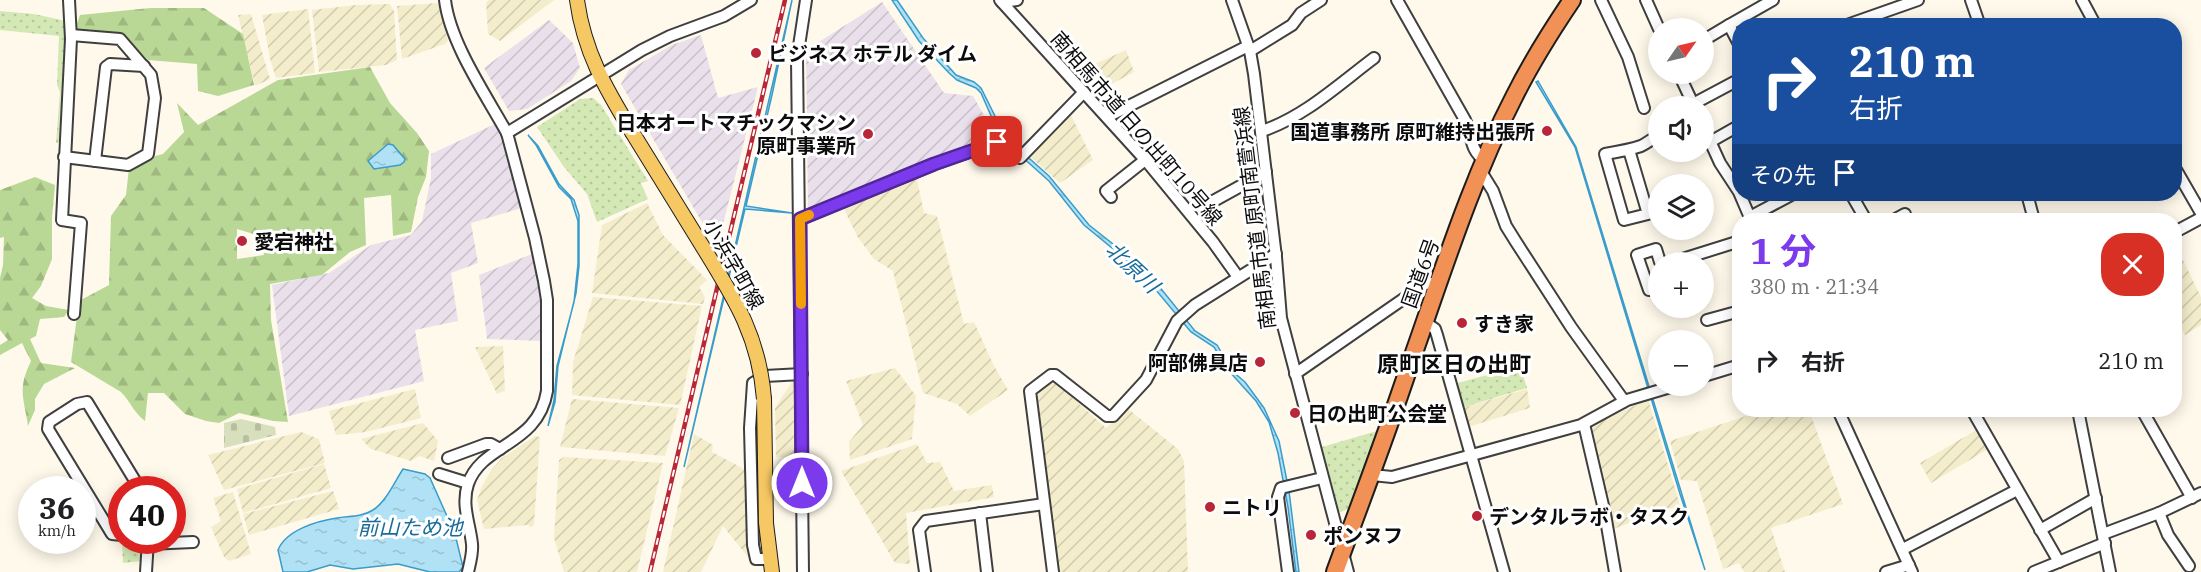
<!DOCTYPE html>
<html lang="ja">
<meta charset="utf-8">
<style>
:root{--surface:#fff;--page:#f2f2f2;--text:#202124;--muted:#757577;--accent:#7c3aed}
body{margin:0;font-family:"IBM Plex Serif","Noto Sans JP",serif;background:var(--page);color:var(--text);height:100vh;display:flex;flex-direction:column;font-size:22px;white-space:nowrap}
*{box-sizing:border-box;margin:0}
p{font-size:20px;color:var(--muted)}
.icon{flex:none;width:33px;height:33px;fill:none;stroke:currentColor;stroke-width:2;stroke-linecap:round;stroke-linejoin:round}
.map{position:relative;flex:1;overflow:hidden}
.side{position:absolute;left:1732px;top:213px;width:450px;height:204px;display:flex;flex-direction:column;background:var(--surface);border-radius:24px;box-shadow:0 3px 15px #0003}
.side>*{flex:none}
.hud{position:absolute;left:1732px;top:18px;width:450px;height:183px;border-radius:24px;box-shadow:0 3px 15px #0003;background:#1a4fa0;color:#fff;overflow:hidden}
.needle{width:39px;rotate:56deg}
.buttons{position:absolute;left:1648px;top:18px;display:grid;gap:12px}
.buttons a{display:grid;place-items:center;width:66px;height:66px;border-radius:50%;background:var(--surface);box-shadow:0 3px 15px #0003;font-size:30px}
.speed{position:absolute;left:18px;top:476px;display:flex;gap:12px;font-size:30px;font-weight:700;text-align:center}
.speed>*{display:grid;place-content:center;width:78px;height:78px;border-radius:50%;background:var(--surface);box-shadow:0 3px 15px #0003;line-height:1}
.speed small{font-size:15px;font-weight:400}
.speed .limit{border:9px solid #d22;background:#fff;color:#111}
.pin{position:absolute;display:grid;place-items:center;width:51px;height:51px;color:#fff;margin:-26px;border-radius:12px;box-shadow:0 3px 9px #0006}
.me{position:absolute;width:66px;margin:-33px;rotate:0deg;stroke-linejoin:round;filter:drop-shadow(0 0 4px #0008)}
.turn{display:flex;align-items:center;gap:21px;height:126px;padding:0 18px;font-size:27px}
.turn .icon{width:78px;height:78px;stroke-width:2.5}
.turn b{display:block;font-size:42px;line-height:51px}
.then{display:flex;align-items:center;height:57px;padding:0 18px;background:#0003;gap:12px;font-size:22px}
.round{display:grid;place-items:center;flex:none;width:63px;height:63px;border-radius:24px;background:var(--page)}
.headline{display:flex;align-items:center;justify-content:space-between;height:102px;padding:0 18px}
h1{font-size:36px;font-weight:700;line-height:45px;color:var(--accent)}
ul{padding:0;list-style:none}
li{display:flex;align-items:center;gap:18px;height:90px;padding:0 18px}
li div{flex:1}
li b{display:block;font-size:22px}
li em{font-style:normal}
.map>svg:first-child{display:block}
</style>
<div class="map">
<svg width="2201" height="572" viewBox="0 0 2201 572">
<defs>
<pattern id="industrial-furrows" width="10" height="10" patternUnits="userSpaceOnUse" patternTransform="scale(1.5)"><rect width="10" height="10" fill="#e9e0eb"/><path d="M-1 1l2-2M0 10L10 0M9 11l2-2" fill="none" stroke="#c7bfc8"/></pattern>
<pattern id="farmland-furrows" width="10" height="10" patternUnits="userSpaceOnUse" patternTransform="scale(1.5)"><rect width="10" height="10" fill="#f4edcc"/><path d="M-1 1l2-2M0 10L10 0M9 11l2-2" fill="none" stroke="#d0caae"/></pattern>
<pattern id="grass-dots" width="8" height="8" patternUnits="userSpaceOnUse" patternTransform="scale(1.5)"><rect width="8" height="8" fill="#d4e8b6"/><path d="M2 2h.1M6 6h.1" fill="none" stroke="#b5c69b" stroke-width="1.8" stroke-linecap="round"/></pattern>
<pattern id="forest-firs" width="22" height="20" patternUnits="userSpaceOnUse" patternTransform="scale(1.5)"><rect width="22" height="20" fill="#b9d895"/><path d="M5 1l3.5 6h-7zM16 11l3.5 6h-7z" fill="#9eb87f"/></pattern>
<pattern id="cemetery-stones" width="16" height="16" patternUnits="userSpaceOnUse" patternTransform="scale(1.5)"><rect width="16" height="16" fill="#d7dfbd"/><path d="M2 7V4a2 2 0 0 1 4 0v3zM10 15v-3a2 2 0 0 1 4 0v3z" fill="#b7bea1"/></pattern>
<pattern id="water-ripples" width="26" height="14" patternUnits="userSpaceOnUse" patternTransform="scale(1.5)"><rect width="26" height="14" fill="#b1e1f5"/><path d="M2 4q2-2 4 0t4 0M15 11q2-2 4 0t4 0" fill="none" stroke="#97c0d1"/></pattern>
</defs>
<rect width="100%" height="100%" fill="#fff9eb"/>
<!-- industrial -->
<g fill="url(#industrial-furrows)">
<path d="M882,2L944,93L973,96L997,138L954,150L808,212L806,50Z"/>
<path d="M549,20L573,43L580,68L571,81L527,109L509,111L484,68Z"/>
<path d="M701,35L718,98L758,87L722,228L710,236L621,84L629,70L672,45Z"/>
<path d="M495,124L505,143L522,208L471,223L478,263L451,273L458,321L415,330L424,381L289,416L272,285L329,273L371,245L411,235L422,221L431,178V154Z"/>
<path d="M532,254L540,290L542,341L487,339L479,275Z"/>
</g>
<!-- farmland -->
<g fill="url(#farmland-furrows)">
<path d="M489,0H554L500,41L488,34L486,3Z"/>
<path d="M438,3L448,41L445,44L402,59L397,6Z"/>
<path d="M390,4L394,11L397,60L386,65L319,72L312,10L356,5Z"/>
<path d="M308,9L315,73L276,78L270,59L262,15Z"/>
<path d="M251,14L270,79L255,86L238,15Z"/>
<path d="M1126,50L1134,72L1093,94L1075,73Z"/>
<path d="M1069,111L1093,160L1060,183L1028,155Z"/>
<path d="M916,175L924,213L937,216L964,324L974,322L993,364L1008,390L970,416L957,404L923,393L893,271L874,259L857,236L842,205Z"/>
<path d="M647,203L663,235L707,280L699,287L705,297L703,304L592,293L602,225Z"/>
<path d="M2183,260L2201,297V325L2185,335L2175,317V264Z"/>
<path d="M593,297L702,306L680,405L572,395L573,362Z"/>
<path d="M503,346L505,391L497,394L475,347Z"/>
<path d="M895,368L916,396L912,439L850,460L849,442L863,425L846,381Z"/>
<path d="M793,380L796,458L776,457L775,408Z"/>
<path d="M1054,381L1106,428L1127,408L1178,449L1184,461L1188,572H1059L1037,391Z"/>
<path d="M415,389L421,418L366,432L336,435L329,411Z"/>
<path d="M1527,389L1530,408L1468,427L1462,408Z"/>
<path d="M572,399L679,408L665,456L560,447Z"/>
<path d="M1648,399L1680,505L1613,529L1592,426Z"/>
<path d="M1764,410H1809L1843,504L1771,528L1785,572H1744L1739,563L1723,569L1697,481L1681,480L1670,441Z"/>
<path d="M423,423L438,441L434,461L419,456L411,461L371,449L361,439Z"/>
<path d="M1978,429L1990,448L1931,483L1920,463Z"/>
<path d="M301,432L319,439L325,463L224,490L208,455Z"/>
<path d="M694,434L713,445L712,452L746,470L748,557L723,526L701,572H663Z"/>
<path d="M535,436L540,437L534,525L531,527L527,525L484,529L477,500L482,486L492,469L502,458Z"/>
<path d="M917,444L927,463L940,462L954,491L992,485L994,497L906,513L910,564L895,563L841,471Z"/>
<path d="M564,457L663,463L637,572H564L554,538L559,460Z"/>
<path d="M324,464L331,488L243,513L237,489Z"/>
<path d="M333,491L339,509L249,535L243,514Z"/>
<path d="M233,492L251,554L229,561L224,557L211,527L221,521L213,498Z"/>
</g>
<!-- grass -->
<g fill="url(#grass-dots)">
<path d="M0,11L34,14L66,21L67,38L61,133L58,143H56L60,92L57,85L59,36L0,30Z"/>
<path d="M593,98L601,105L648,181L641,183L648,199L597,222L587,194L564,167L537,127L580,99Z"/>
<path d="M1520,366L1527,388L1461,408L1454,384Z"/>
<path d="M1377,431L1348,509L1341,512L1338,511L1322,447Z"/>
<path d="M122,540H140L143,542V561L123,563Z"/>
</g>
<!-- forest -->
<g fill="url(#forest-firs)" fill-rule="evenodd">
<path d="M150,8H204L243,34L254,85L218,96L198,91L197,64L148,60L118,33L75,29L80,15Z"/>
<path d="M370,67L390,103L417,133L429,151L426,177L418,197L411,232L393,236L391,195L364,198L366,245L350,252L322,275L270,284L271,320L288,422L273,421L239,413L219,423L206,421L185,414L164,393H148L145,421C134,413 130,401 121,392L71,362L79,301L109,285L111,216L126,195L129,168L144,159L163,154L184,132L177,103L198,125L278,80ZM237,229L260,236L264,255L237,259Z"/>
<path d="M35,177L55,185L52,217V259L41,286L32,298L46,306L69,310L64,317L40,319L36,336L30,339L41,363L75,368L44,384L35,399V410L28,426C24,397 17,390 31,361L22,343L0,355V345L8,340L0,330V278L3,265L4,237L0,238V190Z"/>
</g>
<!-- cemetery -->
<path fill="url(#cemetery-stones)" d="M241,419L275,427L276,435L224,448V423Z"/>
<!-- water -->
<g fill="url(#water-ripples)" stroke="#399ccb" stroke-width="1.5">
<path d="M792,0L772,95L746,206L792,213L745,209L684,467Z"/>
<path d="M892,0H897L923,38L956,75L974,82L981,88L1000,126L1012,143L1049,176L1089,225L1142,267L1154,280L1195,331L1217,345L1232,371L1245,382L1264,408L1279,441L1289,491L1299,572H1296L1288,507L1278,453L1269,422L1256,401L1229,371L1214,347L1191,332L1140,271L1084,225L1049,181L1012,148L996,127L981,93L976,88L957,80L949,73L919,41Z"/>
<path d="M1538,81L1576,147L1705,570L1680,494L1575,147L1536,82Z"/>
<path d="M528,135L538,146L559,184L574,200L579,215V266L576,293L558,366L555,402L548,426L554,400L557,366L574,302L578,264V221L571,199L559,187L536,145Z"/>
<path d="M388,144L393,145L405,159L404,162L400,165L374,169L368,161Z"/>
<path d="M403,469L425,474L430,478L455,534L463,567L459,572H430L398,564L353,569L330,565L307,572H283L278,550C286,530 317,521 337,518C349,516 362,517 373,510C386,502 395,481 403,469Z"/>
</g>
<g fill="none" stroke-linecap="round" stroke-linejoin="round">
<defs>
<g id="minor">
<path d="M69,0L71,39L62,220L81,223L74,314"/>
<path d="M445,0C450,43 486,95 507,133"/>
<path d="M1000,0L1148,163L1213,242L1238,277"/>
<path d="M1232,0L1250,51L1254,74L1276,257L1281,318L1348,572"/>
<path d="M1397,0L1465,120C1473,137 1469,149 1485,161"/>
<path d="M1601,0L1628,57L1644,108"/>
<path d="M1646,0L1659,29"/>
<path d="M1971,0L1980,26"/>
<path d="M2082,0L2096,26"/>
<path d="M1002,2L1017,0"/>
<path d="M1729,25L1773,0"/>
<path d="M1844,26L1918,0"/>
<path d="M1704,40L1729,25L1740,46"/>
<path d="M1250,51L1292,25L1301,13L1321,0"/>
<path d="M1679,74L1694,106"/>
<path d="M1693,104L1740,79"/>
<path d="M1107,117L1248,46"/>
<path d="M1704,128L1720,163L1739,192L1751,220"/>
<path d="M1262,131C1304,117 1338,85 1374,58"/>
<path d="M1710,142L1740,125"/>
<path d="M1629,150L1648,214L1624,220L1605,154C1617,152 1629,150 1641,146C1648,143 1652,138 1659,136"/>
<path d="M64,157L128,165L148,154L155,98L151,75L120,39L71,35"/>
<path d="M95,161L106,67L110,64L144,66"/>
<path d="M2175,168L2201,213"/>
<path d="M1480,170L1493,191L1506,226L1516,242L1571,327L1622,398L1623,402"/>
<path d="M1851,194L1866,220"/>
<path d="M2027,194L2034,220"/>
<path d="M1111,197L1106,191L1145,160"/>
<path d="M1208,204L1266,172"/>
<path d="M1750,217L1793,194"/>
<path d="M800,219L935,164L997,142C1007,144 1011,156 1020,158L1084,92"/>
<path d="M1894,220L1905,214"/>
<path d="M2175,232L2201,218"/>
<path d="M1673,262L1740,241"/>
<path d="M1659,287L1649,290L1637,255L1656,249L1660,262"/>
<path d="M1707,320L1740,311"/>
<path d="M1425,322L1435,329L1437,335L1504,572"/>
<path d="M1295,374L1425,284L1439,282"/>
<path d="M1704,376L1740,365"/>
<path d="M1838,410L1912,572"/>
<path d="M1972,410L2059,562"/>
<path d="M2078,410L2110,572"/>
<path d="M2142,410L2192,498"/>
<path d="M1584,424L1605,514L1615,572"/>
<path d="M448,458L486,444H491L500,449"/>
<path d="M439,474L468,483"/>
<path d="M1372,475L1392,477L1581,425L1627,400L1674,386"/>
<path d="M980,513L987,572"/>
<path d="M2159,513L2168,535L2189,566"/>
<path d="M2040,530L2096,498"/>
<path d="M2103,534L2159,513L2201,493"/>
<path d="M122,535L112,534L48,429L49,422L77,404L87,402L140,489"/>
<path d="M148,544L193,542"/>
<path d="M1903,549L2017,490"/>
<path d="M769,559H756L753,545L750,428L753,383L765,376L802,374"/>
<path d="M146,572L148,540"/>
<path d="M468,572C470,563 473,553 472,544C470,524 461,505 468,484C482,443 538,446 547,391V300L544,281L535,238L507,133L642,50L670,36L724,16L751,0"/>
<path d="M803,572L797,59L806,0"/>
<path d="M925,572L919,530L926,521L1044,504"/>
<path d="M1053,572L1030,391L1051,375H1055L1102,412L1107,416H1113L1146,380L1177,321L1195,305L1276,254"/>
<path d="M1288,572L1278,497L1281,488L1322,478"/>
<path d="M1886,572L1909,565"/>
<path d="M2034,572L2105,543"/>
</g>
<g id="major">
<path d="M577,0C584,52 606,89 632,132"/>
<path d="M764,399L766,523L772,572"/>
</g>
<path id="highway" d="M1335,572C1360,504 1386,436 1409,367C1441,277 1470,182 1514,97C1531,63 1551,31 1572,0"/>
</defs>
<!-- minor casing -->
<use href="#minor" stroke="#3f3f3f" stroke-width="14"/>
<!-- major casing -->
<use href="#major" stroke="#1d1d1d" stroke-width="16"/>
<!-- highway casing -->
<use href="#highway" stroke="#1d1d1d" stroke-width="20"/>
<!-- minor -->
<use href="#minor" stroke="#fff" stroke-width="10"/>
<!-- major -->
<use href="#major" stroke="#f6c863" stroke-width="14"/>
<!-- highway -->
<use href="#highway" stroke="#f29156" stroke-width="16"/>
<defs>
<path id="rail" d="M650,572L785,0"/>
</defs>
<!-- rail casing -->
<use href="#rail" stroke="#b92638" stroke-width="4.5"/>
<!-- rail -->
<use href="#rail" stroke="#fff" stroke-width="2" stroke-dasharray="7" stroke-linecap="butt"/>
<defs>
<path id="major-bridge" d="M632,132C654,168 676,203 698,239C731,293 759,333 764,399"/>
</defs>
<!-- major-bridge casing -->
<use href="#major-bridge" stroke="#1d1d1d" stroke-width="16" stroke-linecap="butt"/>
<!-- major-bridge -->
<use href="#major-bridge" stroke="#f6c863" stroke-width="14"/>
</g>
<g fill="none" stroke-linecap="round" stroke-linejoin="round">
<defs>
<path id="route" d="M802,483L800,219L934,164L997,142"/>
</defs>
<!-- route casing -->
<use href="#route" stroke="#51269a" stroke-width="15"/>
<!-- route -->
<use href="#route" stroke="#7c3aed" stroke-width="10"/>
<!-- slow -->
<path stroke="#f59e0b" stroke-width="10" d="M801,304L800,219L809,215"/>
</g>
<!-- markers -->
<g fill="#b92638" stroke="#fff" stroke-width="2">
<circle cx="756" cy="53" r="6"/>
<circle cx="1547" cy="131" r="6"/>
<circle cx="868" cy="134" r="6"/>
<circle cx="242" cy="241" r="6"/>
<circle cx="1462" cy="323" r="6"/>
<circle cx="1260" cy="362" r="6"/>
<circle cx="1295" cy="413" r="6"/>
<circle cx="1210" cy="507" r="6"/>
<circle cx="1477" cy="516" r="6"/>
<circle cx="1311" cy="535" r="6"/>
</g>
<g text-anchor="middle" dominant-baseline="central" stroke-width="6" stroke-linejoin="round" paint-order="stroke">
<!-- poi labels -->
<g font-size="20" font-weight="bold" fill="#0c0c0c" stroke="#fff" text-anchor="start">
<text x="768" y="53">ビジネス ホテル ダイム</text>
<text x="856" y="122" text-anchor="end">日本オートマチックマシン<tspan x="856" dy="23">原町事業所</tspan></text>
<text x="1535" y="131" text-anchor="end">国道事務所 原町維持出張所</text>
<text x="254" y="241">愛宕神社</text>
<text x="1474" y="323">すき家</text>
<text x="1248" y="362" text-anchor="end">阿部佛具店</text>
<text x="1307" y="413">日の出町公会堂</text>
<text x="1222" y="507">ニトリ</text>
<text x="1489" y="516">デンタルラボ・タスク</text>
<text x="1323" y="535">ポンヌフ</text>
</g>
<!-- street labels -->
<g font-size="20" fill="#0c0c0c" stroke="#fff">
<text transform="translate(1137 128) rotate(49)">南相馬市道 日の出町10号線</text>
<text transform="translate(1254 218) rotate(-97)">南相馬市道 原町南萱浜線</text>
<text transform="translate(734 264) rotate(60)">小浜字町線</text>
<text transform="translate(1420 273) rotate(-70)">国道6号</text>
</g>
<!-- water labels -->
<g font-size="21" font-style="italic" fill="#186c9b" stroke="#fff">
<text transform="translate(1133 267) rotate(43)">北原川</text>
<text x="410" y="527">前山ため池</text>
</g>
<!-- quarter labels -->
<g font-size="22" font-weight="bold" fill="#0c0c0c" stroke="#fff">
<text x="1454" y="363">原町区日の出町</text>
</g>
</g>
</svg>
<div class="buttons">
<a><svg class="needle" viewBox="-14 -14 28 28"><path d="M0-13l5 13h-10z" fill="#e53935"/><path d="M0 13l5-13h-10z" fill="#757577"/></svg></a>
<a><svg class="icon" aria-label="sound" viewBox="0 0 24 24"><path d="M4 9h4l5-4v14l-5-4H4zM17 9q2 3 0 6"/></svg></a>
<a><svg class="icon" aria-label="layers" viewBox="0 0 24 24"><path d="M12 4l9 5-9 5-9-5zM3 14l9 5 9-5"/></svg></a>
<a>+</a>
<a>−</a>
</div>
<div class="speed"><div>36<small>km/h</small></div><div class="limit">40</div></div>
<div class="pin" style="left:997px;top:142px;background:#d93025"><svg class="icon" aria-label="arrive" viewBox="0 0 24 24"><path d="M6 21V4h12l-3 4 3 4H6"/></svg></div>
<svg class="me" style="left:802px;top:483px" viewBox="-20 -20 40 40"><circle r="17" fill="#7c3aed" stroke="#fff" stroke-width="3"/><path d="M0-11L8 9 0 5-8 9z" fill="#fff"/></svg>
<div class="hud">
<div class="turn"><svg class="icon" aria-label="right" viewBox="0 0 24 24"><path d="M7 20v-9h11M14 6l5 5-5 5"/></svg><div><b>210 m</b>右折</div></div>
<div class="then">その先<svg class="icon" aria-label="arrive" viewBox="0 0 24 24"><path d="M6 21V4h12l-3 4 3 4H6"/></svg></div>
</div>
<section class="side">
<div class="headline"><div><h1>1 分</h1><p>380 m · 21:34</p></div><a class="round" style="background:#d93025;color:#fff"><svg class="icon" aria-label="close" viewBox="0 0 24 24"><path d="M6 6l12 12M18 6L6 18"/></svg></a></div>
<ul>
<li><svg class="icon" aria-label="right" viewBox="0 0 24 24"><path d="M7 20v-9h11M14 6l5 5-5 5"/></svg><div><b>右折</b></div><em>210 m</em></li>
</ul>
</section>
</div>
